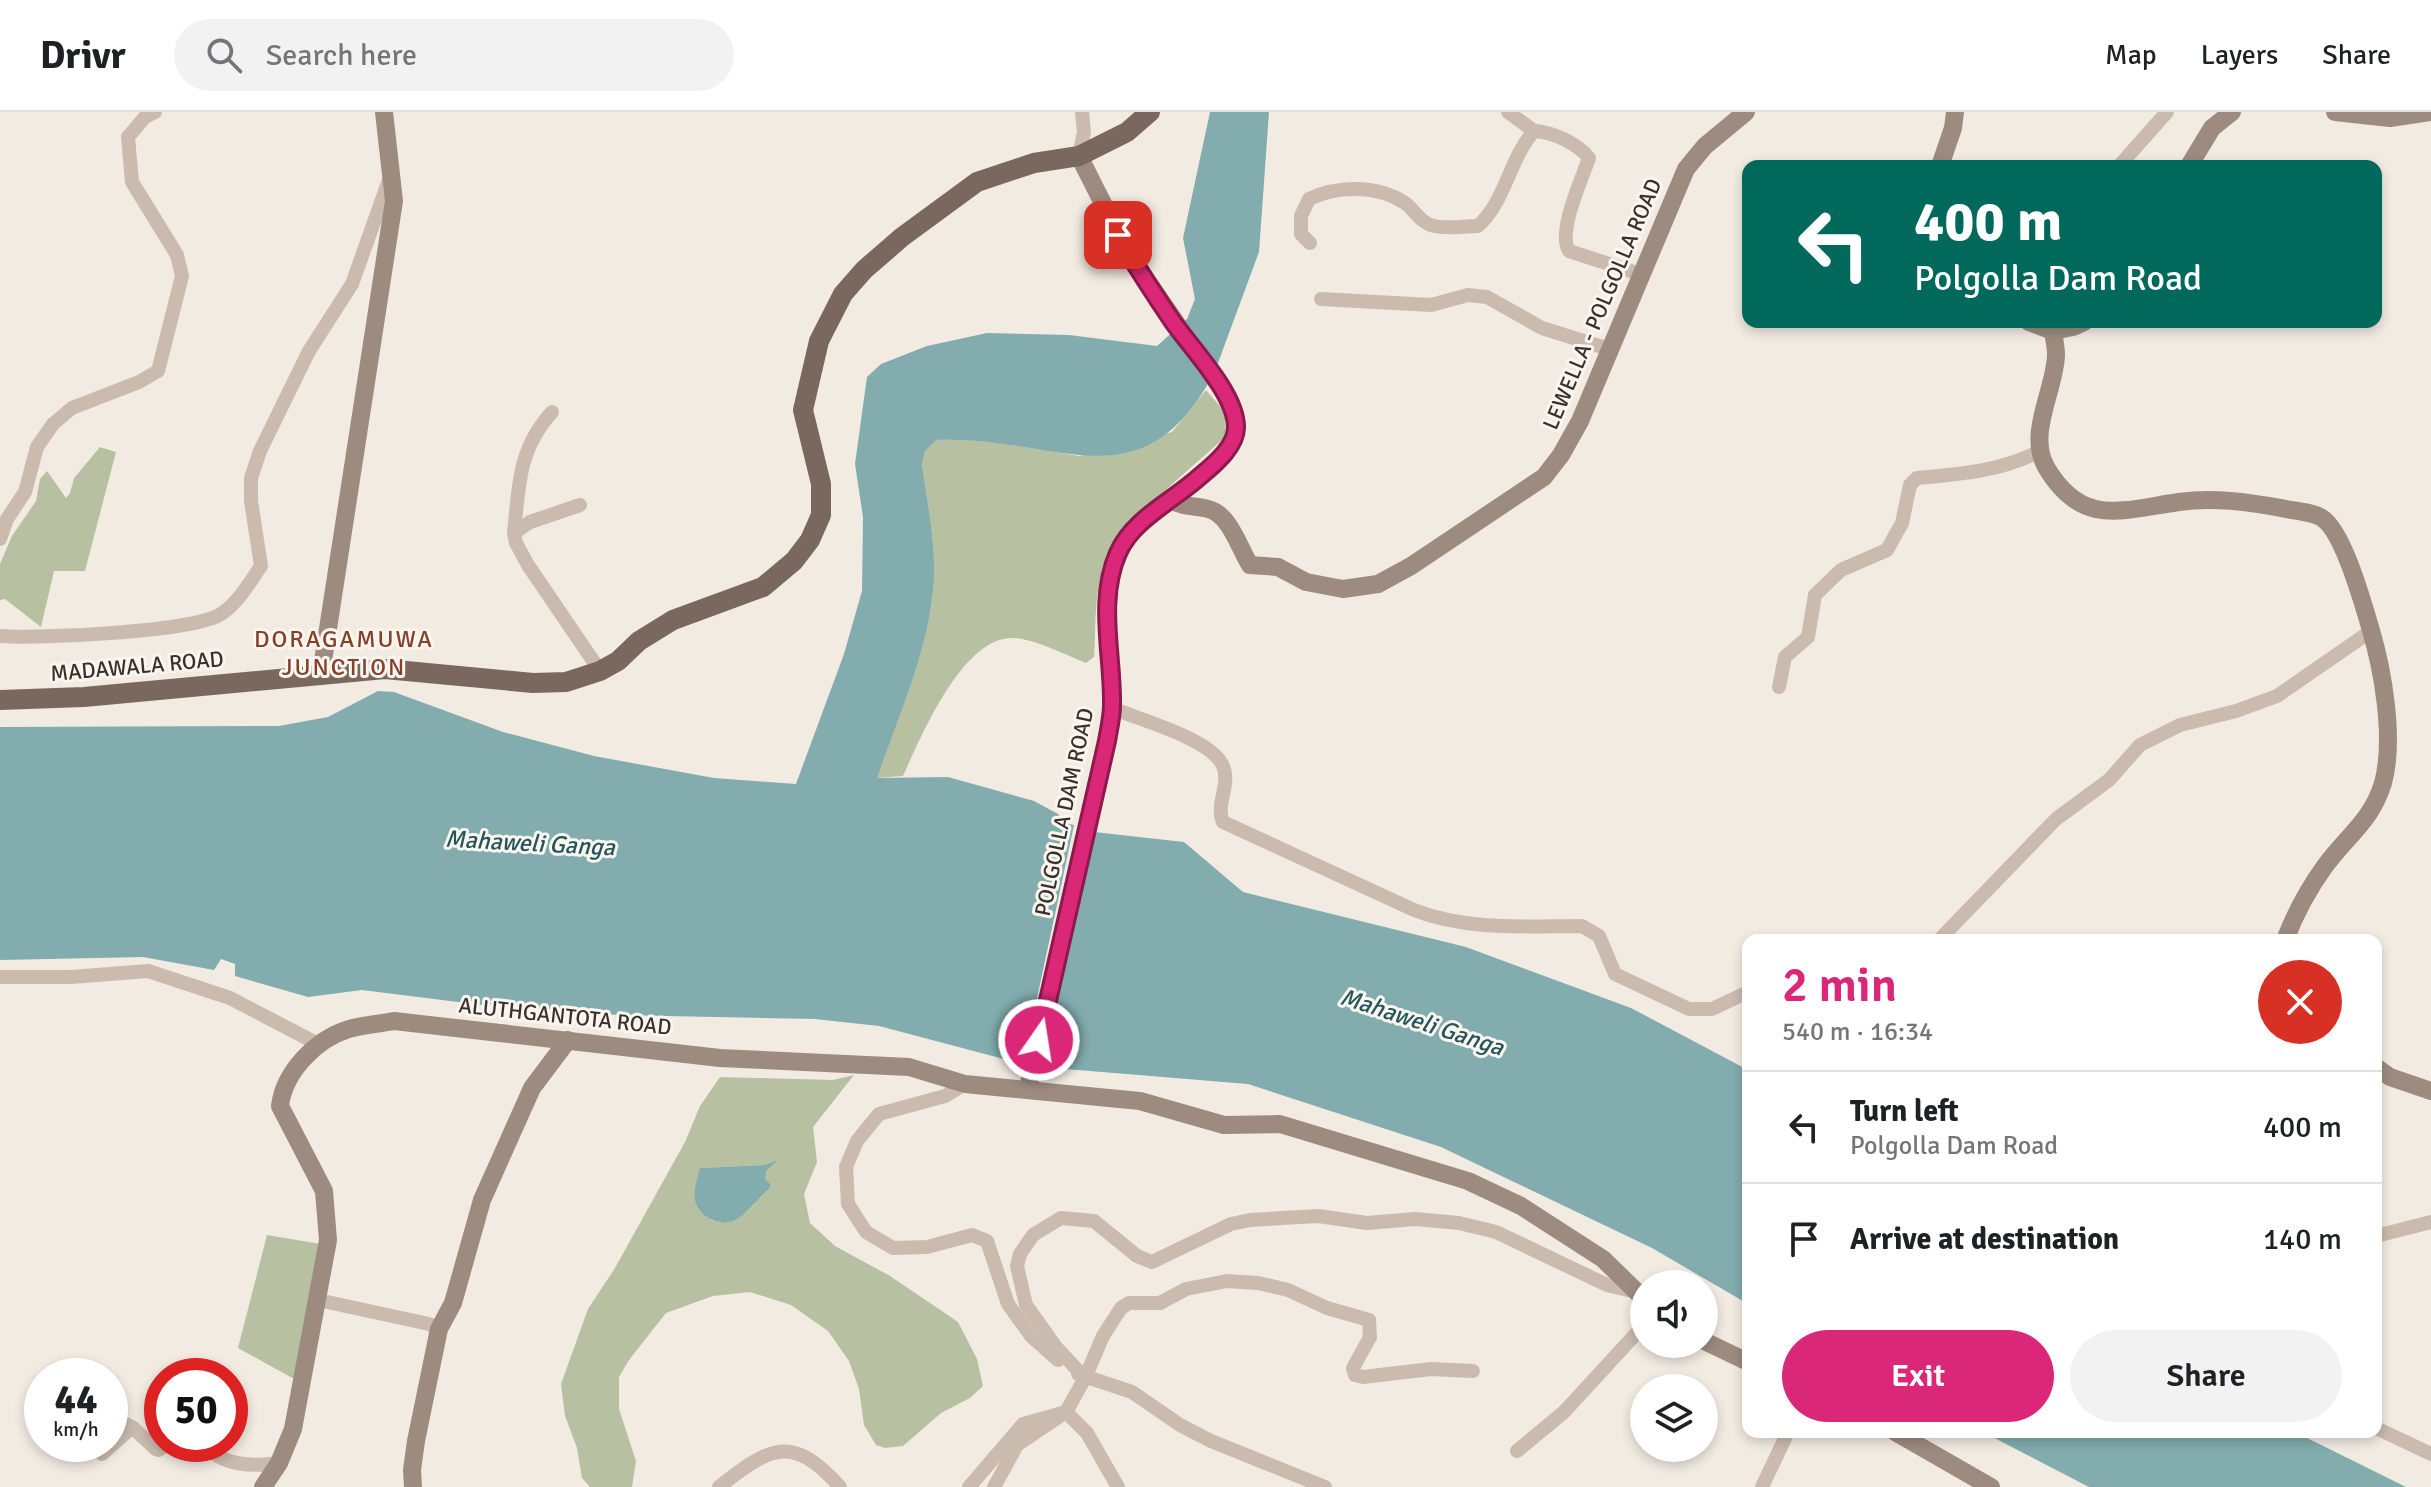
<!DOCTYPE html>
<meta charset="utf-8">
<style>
:root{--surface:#fff;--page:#f2f2f2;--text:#202124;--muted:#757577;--line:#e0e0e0;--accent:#db2777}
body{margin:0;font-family:Signika,sans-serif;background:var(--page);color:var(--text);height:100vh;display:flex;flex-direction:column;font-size:30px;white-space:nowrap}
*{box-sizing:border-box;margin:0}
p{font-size:26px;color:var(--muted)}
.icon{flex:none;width:44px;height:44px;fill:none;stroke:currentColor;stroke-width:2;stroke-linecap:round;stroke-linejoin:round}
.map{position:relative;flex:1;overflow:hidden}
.details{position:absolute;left:1742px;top:822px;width:640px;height:504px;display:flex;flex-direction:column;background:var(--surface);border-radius:16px;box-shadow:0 4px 12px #0003}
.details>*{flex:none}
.guide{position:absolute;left:1742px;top:48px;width:640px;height:168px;border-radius:16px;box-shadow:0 4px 12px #0003;background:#00695c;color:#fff;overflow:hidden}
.buttons{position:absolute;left:1630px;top:1158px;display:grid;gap:16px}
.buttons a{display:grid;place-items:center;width:88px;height:88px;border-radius:50%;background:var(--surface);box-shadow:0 4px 12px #0003;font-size:40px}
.speed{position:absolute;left:24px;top:1246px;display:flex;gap:16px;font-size:40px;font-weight:700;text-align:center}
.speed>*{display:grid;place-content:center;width:104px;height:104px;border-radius:50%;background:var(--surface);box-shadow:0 4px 12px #0003;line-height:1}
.speed small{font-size:20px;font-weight:400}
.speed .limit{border:12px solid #d22;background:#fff;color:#111}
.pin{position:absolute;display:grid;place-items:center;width:68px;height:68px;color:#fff;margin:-34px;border-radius:16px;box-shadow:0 4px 12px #0006}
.me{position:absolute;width:88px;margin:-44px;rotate:13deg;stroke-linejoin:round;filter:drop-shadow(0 0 6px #0008)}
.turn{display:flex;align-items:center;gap:28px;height:168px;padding:0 40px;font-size:36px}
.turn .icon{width:104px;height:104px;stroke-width:2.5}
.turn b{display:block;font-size:56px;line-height:68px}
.round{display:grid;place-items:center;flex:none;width:84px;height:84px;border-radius:42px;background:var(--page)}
.headline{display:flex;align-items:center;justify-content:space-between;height:136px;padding:0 40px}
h1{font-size:48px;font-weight:600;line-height:60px;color:var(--accent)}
.cta{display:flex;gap:16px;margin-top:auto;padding:16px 40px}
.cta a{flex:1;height:92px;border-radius:48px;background:var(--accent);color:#fff;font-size:32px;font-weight:600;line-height:92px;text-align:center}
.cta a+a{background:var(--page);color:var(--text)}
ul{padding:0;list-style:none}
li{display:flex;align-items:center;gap:24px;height:112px;padding:0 40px;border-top:2px solid var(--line)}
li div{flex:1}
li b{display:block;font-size:30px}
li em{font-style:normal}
header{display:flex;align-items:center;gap:48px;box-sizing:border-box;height:112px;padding:0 40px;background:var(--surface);border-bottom:2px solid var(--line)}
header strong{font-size:38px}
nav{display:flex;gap:44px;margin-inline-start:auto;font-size:28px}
.search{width:560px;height:72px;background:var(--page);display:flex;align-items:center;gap:20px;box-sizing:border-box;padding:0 28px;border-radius:44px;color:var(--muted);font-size:30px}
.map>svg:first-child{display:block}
</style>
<header>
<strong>Drivr</strong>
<div class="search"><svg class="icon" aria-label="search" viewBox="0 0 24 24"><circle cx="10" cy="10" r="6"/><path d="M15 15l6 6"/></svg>Search here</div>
<nav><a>Map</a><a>Layers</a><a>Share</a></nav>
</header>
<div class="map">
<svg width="2431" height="1375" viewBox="0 0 2431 1375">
<rect width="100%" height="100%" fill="#f2ebe2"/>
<!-- green -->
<g fill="#b7c1a2" fill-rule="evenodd">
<path d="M1206,278L1225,300L1226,324C1186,362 1116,413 1101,465C1094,490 1096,519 1094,545L1086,551C1066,543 1036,528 1015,526C963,522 921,625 903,664L876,666C897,609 923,550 932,489C939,444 928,396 922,352L925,339L937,328L959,327L999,331L1079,344L1172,320Z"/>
<path d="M100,335L116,340L85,459H54L41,515L5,487L0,488V452L12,424L36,389L40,367L47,359L66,386L70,381L74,366Z"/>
<path d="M854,963L813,1015L817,1050L804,1082L810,1111L835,1134L890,1164L958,1210L977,1247L983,1274L970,1286L941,1301L903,1334L885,1336L876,1333L864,1313L859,1277L849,1249L828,1219L791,1193L750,1180L713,1184L666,1201L629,1248L619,1265V1297L636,1349L632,1375H590L582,1366L577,1336L565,1304L561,1272L588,1197L615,1156L685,1030L700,994L720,965L833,968ZM775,1050L765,1059L764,1067L770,1073L768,1078C750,1095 738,1116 711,1108L700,1056L766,1053Z"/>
<path d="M267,1123L321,1132L294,1267L238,1236Z"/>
</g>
<!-- water -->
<g fill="#82acae">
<path d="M1210,0H1269L1259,140L1215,259C1142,399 1055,322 937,328L925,339L922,352C928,396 939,444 932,488C924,549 897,608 877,666L948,665L1034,689L1058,702L1065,711L1074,713L1023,952L879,914L815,907L618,903L490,894L362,878L308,885L235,864V852L221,847L214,858L143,845L0,848V615L279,614L328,605L378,579L394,580L503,620L594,644L714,666L796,672L844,542L862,479L863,405L855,352L867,265L881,252L927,234L987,221L1069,223L1157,234L1187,207L1195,187L1183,126Z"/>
<path d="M1094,720L1184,730L1243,780L1466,835L1631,896L1748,958V1192L1652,1136L1441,1035L1248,972L1041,955Z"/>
<path d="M778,1048L766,1059L765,1067L771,1073L768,1078C758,1087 747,1102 735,1108C719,1115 699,1105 695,1088C693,1079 698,1065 700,1056L765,1053Z"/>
<path d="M1983,1320H2295L2406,1375H2089Z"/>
</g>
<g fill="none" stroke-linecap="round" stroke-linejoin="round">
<!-- street -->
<g stroke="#cabbae" stroke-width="14">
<path d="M1508,0L1534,19"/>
<path d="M1079,44L1084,20L1082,0"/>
<path d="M2119,54L2167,0"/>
<path d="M1310,131L1301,122V104L1309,87C1338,73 1378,73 1405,91C1415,98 1420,111 1434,114C1447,117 1464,114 1478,114C1507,87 1508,49 1534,19C1553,20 1577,31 1589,46C1582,67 1557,120 1569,139L1643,163"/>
<path d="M1321,187L1431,193L1468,183L1487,185L1542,216L1612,238"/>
<path d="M552,300C518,337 519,374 514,421L516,431L528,453L600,559"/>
<path d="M514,421L530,410L580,393"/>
<path d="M0,427L7,407L25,380L37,335L53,312L72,296L139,270L158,259L182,164L177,143L132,70L128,25L145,5L155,0"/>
<path d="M0,524C39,527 192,520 221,502C238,491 250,470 261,454L251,389V366L260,339L309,239L352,172L390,65"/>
<path d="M1779,575L1785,545L1808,525L1815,483L1841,458L1887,438L1902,411L1910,373L1917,366C1961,362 2001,359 2040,339"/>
<path d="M1112,596C1140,608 1212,627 1223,654C1231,672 1215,693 1223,710L1414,798C1468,819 1526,814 1582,814L1599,824L1615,862L1689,897H1712L1748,880"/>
<path d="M1939,828L2056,707L2109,668L2140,633L2180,613L2236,599L2277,584L2371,519"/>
<path d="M0,865H71L148,859L230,886L320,933"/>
<path d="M965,972L945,984L879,1002L857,1029L846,1055L848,1092L866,1120L893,1136L927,1135L972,1123L987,1129L1008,1192L1031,1224L1058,1248"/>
<path d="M2376,1124L2431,1110"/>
<path d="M318,1188L429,1212L439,1217"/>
<path d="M1078,1262L1132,1280L1180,1313L1211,1329L1325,1375"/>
<path d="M1085,1266L1056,1235L1026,1193L1017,1154L1020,1142L1033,1123L1061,1106L1094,1109L1137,1144L1152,1150L1231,1112L1250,1108L1318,1104L1367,1111L1415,1107L1459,1111L1496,1120L1607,1173L1636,1180"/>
<path d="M111,1305L132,1315L156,1337L159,1338L167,1332"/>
<path d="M2376,1316L2431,1342"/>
<path d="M204,1332C220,1354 254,1355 279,1351"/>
<path d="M1517,1339L1564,1300L1644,1213"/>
<path d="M102,1342L132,1315"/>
<path d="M719,1375C769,1336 791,1320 840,1375"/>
<path d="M969,1375L1023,1312L1066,1300L1087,1321L1118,1375"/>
<path d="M994,1375L1017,1333L1066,1300L1085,1266L1103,1224L1121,1196L1129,1191H1160L1186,1177L1227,1169L1258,1171L1288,1178L1327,1196L1369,1208L1370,1225L1353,1256L1355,1263L1363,1265L1431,1257L1473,1259"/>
<path d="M1762,1375L1788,1320"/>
</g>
<!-- secondary -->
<g stroke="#9e8b7f" stroke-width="18">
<path d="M2335,0L2390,6L2431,0"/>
<path d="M1940,54L1953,16L1955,0"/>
<path d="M2189,54L2212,16L2232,0"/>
<path d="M2029,210L2053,219"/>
<path d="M2053,219C2054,226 2056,235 2056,243C2055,278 2027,321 2046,355C2082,416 2122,398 2179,390C2213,385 2248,390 2281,396C2293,399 2311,399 2322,406C2343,419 2363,491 2370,515C2383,558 2395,627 2383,671C2372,708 2347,724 2325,754C2309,776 2295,802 2285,828"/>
<path d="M2053,219L2073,215L2084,210"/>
<path d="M1171,388C1184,396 1195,393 1208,397C1230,402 1239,436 1250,453L1278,455L1306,470L1343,477L1378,472L1411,454L1544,365L1561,343L1580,309L1686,57L1705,34L1746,0"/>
<path d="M321,562L394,89L384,0"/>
<path d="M2376,955L2390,965L2431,979"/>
<path d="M1028,976L1107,629C1109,617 1112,605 1112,593C1113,540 1094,477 1125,430C1149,394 1229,360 1236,319C1238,305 1229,290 1223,279L1128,141L1079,44"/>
<path d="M1704,1229L1748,1250"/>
<path d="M1895,1320L1991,1375"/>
<path d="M263,1375L279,1351L293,1317L328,1128L324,1079L280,994C284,960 316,927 349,917C363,913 379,912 394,909L720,946L909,955L965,972L1140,989L1224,1013L1280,1012L1468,1069L1521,1094L1603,1147L1644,1187"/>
<path d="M413,1375L412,1358L416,1329L439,1217L453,1191L482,1088L532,976L568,928"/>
</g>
<!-- primary -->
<path stroke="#7a685e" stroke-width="20" d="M0,588L84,585L385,557L533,571L566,570L600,559L618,549L639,529L673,508L763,475L794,449L810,428L821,403V372L803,298L819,229L843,182L864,158L902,125L977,70L1034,51L1079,44L1127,20L1150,0"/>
</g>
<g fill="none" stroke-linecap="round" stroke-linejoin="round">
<defs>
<path id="route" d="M1039,928L1107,629C1109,617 1112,605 1112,593C1113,543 1097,489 1118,441C1133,407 1171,390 1198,366C1212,354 1237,335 1236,314C1235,281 1192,237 1173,210C1154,182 1135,153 1118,123"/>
</defs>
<!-- route casing -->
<use href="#route" stroke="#8e194d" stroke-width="20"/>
<!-- route -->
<use href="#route" stroke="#db2777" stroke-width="14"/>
</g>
<g text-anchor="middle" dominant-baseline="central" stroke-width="6" stroke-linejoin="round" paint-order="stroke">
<!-- street labels -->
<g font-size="22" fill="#39302c" stroke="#faf5ef">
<text transform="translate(1602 192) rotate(-67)">LEWELLA - POLGOLLA ROAD</text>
<text transform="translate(137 554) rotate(-5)">MADAWALA ROAD</text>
<text transform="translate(1064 700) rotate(-78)">POLGOLLA DAM ROAD</text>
<text transform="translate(565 904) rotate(6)">ALUTHGANTOTA ROAD</text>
</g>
<!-- neighbourhood labels -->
<g font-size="24" letter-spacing="2" fill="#84402a" stroke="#faf5ef">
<text x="344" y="527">DORAGAMUWA<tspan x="344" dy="28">JUNCTION</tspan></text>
</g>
<!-- water labels -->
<g font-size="24" font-style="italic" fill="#245559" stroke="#faf5ef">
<text transform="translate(530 731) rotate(3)">Mahaweli Ganga</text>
<text transform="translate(1422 910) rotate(18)">Mahaweli Ganga</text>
</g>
</g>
</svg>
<div class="buttons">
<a><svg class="icon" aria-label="sound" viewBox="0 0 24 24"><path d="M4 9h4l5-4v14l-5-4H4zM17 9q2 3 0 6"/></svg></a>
<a><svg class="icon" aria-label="layers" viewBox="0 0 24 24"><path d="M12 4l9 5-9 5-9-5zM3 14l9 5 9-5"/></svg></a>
</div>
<div class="speed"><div>44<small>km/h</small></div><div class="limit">50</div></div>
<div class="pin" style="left:1118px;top:123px;background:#d93025"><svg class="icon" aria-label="arrive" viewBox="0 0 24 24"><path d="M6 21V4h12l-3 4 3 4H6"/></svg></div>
<svg class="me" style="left:1039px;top:928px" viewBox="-20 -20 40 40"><circle r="17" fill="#db2777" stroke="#fff" stroke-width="3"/><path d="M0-11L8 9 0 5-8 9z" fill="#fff"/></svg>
<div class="guide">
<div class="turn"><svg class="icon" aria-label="left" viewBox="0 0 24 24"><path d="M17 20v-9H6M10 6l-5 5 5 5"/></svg><div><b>400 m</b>Polgolla Dam Road</div></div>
</div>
<section class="details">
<div class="headline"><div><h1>2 min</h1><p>540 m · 16:34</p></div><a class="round" style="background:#d93025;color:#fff"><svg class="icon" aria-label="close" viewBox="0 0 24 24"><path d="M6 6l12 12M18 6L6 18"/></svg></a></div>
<ul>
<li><svg class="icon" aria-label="left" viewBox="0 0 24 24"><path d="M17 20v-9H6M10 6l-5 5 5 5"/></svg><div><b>Turn left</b><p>Polgolla Dam Road</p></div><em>400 m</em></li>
<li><svg class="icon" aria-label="arrive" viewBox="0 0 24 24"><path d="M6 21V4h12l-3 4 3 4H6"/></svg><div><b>Arrive at destination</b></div><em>140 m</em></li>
</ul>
<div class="cta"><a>Exit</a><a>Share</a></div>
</section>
</div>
